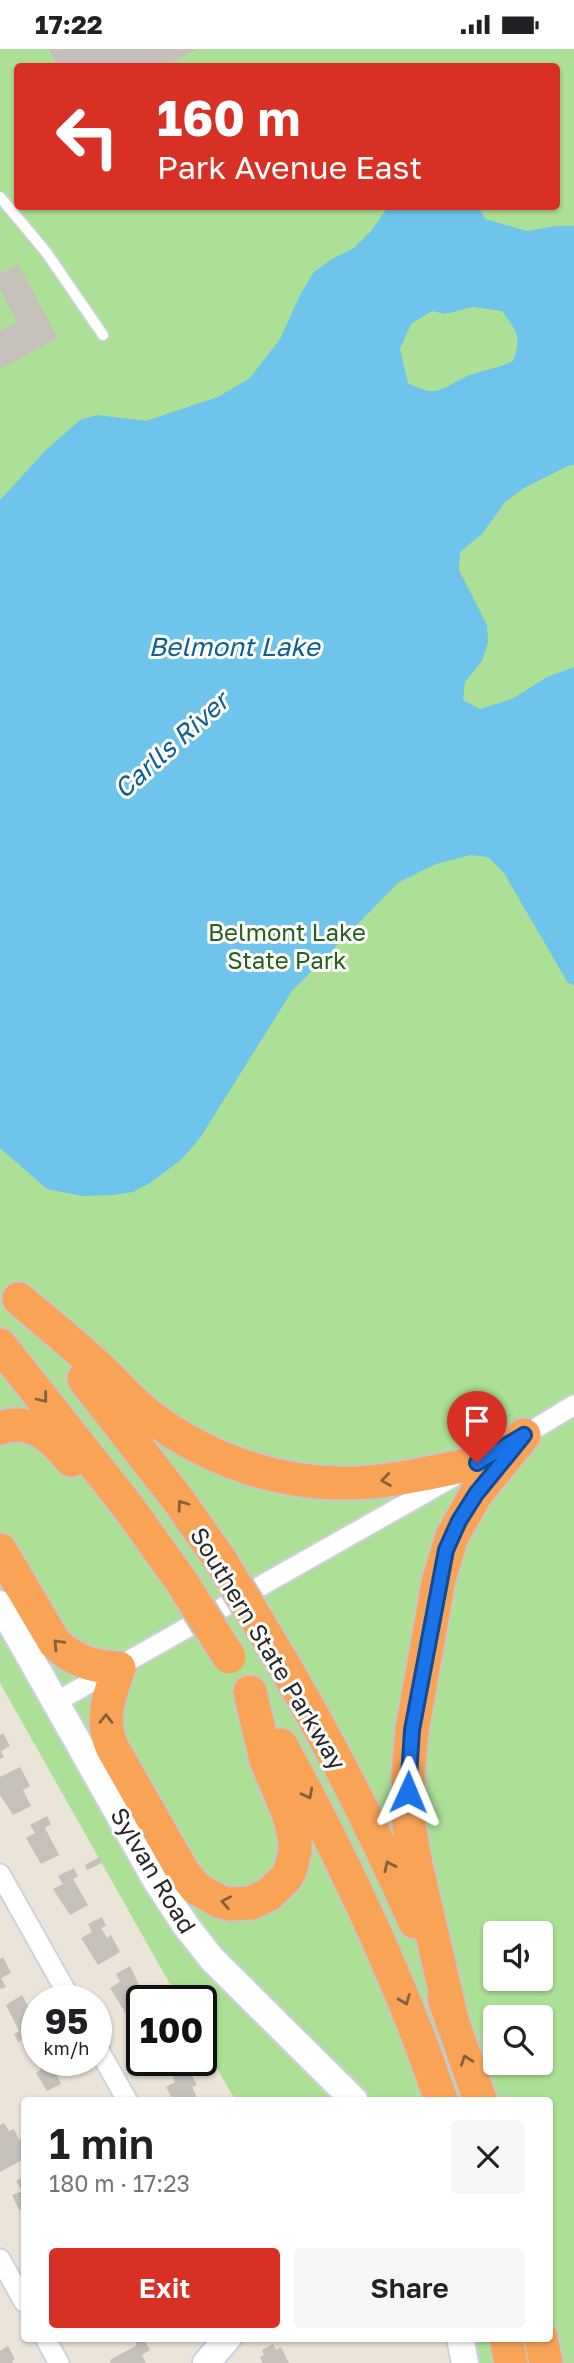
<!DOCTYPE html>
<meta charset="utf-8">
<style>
:root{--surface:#fff;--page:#f6f6f6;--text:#202124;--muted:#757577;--accent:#d93025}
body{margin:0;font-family:"Golos Text",sans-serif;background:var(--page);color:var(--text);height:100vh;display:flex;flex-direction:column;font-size:26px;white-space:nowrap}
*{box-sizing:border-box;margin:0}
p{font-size:23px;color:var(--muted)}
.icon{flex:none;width:38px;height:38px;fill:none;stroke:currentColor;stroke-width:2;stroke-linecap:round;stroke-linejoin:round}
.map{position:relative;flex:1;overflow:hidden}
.sheet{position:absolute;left:21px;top:2048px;width:532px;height:245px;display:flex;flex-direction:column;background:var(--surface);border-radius:7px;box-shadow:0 2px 5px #0004}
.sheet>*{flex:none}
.guide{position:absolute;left:14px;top:14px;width:546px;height:147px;border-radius:7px;box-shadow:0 2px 5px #0004;background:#d93025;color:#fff;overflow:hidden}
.tools{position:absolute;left:483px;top:1872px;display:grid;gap:14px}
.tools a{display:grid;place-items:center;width:70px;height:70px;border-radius:7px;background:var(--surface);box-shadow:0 2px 5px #0004;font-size:35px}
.speed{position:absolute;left:21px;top:1936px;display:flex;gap:14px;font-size:35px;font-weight:700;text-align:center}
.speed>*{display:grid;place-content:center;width:91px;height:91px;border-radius:50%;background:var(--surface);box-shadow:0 2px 5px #0004;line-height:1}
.speed small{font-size:18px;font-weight:400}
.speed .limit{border:4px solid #111;border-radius:10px;background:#fff;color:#111}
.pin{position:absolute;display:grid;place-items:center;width:60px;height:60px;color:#fff;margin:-72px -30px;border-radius:50% 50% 50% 0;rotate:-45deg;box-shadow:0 0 7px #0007}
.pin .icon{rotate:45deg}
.me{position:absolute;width:77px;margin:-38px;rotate:1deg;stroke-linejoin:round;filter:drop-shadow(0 0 5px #0008)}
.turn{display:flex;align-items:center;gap:24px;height:147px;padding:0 28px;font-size:32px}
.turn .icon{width:91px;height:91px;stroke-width:2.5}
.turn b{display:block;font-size:49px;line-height:60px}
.round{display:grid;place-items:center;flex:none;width:74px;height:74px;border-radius:7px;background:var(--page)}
.headline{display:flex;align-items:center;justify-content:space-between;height:119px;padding:0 28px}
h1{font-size:42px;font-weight:600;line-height:52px}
.action{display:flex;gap:14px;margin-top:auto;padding:14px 28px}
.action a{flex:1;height:80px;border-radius:7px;background:var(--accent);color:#fff;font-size:28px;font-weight:600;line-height:80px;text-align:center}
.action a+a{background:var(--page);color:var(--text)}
.status{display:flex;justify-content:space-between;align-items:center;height:49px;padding:0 35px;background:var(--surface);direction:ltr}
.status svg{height:19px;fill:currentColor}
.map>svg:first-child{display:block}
</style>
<div class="status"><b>17:22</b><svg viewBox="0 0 49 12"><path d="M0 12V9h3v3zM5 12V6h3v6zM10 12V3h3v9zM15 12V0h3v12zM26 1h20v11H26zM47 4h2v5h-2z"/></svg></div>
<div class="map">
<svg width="574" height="2314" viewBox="0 0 574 2314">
<rect width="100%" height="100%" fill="#eae4d9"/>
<!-- green -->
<path fill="#ade097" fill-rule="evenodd" d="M0,0H574V2314H471L467,2289H550V2051H235L201,1991V1951H179L0,1634ZM18,18H556V158H18ZM495,1885H541V1930H495ZM495,1969H541V2014H495Z"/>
<!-- water -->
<path fill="#6ec4ea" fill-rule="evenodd" d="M388,158H479L485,170L527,182L556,177H574V416H570L526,438L505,453L482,485L460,503L459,521L487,576L488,593L482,612L465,633L463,651L480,660L512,650L547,628L574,618V936L568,934L504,824L488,808L471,806L436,815L399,833L292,942L200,1089L181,1111L150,1134L133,1143L113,1146L82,1147L47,1140L0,1099V451L46,401L80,371L97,366L146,372L218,348L250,329L280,290L301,244L314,223L332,210L354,199L371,182ZM473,258L502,262C517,283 522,287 513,312C501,318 489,320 476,324C445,333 443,353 408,334L400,300L411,275L432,262L445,265Z"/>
<!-- building -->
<g fill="#c5c0b9">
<path d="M49,0H197L164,18H58Z"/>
<path d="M18,215L58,289L0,320V282L17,273L0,240V225Z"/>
<path d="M3,1684L10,1697L1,1702L4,1708L0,1710V1686Z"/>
<path d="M20,1718L30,1737L23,1741L31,1757L13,1766L0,1746V1728Z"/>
<path d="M47,1767L51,1775L45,1779L59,1806L41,1815L26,1789L35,1784L30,1776Z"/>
<path d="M100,1808L102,1814L87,1821L85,1816Z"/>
<path d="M74,1819L78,1827L73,1830L88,1856L70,1866L53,1840L63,1835L58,1827Z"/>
<path d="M102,1868L106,1877L101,1879L107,1889L111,1886L120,1903L98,1916L81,1889L92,1883L88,1875Z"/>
<path d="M3,1908L11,1924L1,1929L6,1938L0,1940V1910Z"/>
<path d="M130,1917L140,1938L135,1940L142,1956L126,1965L110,1939L120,1933L116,1925Z"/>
<path d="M22,1946L28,1957L30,1956L37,1973L29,1977L33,1985L18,1993L14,1985L19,1982L6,1956Z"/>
<path d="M142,1960V1970L134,1974L130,1967Z"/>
<path d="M37,2002V2011H68L72,2019L57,2026L61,2035L47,2042L36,2024L41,2021L33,2004Z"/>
<path d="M186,2016L197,2036L192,2038L198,2051H173L166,2038L175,2033L171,2024Z"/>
<path d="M4,2074L9,2082L14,2080L19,2091L24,2088V2110L0,2123V2076Z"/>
<path d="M24,2128V2165L21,2160L19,2161L12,2146L22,2142L16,2132Z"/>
<path d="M133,2289H143L150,2301L142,2306L146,2314H111L110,2311L137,2296Z"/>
<path d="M273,2295L276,2301L281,2298L289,2314H263L260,2308L264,2306L262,2301Z"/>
<path d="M8,2297L15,2310L12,2312L13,2314H0V2302Z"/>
</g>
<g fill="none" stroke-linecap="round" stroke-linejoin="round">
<defs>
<path id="lane" d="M0,148L46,203L103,286"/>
<g id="street">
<path d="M518,1390L574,1356"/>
<path d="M56,1653L453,1428"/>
<path d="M0,1825L71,1951"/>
<path d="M96,1996L127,2051"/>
<path d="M0,2210L24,2253"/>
<path d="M45,2289L59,2314"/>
</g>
<g id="secondary">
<path d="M0,1555L157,1833L186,1877L212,1910L354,2051"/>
<path d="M460,2289L465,2314"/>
<path d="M206,2314L228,2289"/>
</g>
<g id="highway">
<path d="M19,1250C45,1272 72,1294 97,1317C115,1333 131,1353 151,1368C208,1411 280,1436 351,1434C393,1433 436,1422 477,1414"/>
<path d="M0,1296L129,1459L181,1532"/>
<path d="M84,1330L179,1452L221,1512"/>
<path d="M0,1379C32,1368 52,1388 71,1411"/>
<path d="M0,1501L55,1594C74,1612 93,1618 119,1619C109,1647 100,1669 112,1698L183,1823L196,1839L219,1852L229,1855L251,1854L268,1846L285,1830L290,1822L295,1802V1791L289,1766L266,1711L250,1643"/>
<path d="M266,1586C322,1678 371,1774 415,1873"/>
<path d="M281,1696C344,1811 399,1927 441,2051"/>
<path d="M444,1949L480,2051"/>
<path d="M452,1971L416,1816L409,1777L408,1725L412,1681L439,1530L452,1487L476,1445L524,1386"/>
<path d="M506,2289L511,2314"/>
<path d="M541,2289L546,2314"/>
</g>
</defs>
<!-- lane casing -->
<use href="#lane" stroke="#cfd1e1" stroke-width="13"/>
<!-- street casing -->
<use href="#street" stroke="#cfd1e1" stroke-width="23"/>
<!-- secondary casing -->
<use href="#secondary" stroke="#cfd1e1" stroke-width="30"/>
<!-- highway casing -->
<use href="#highway" stroke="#c7c7c7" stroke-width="37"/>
<!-- lane -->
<use href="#lane" stroke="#fff" stroke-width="10"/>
<!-- street -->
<use href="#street" stroke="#fff" stroke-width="19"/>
<!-- secondary -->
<use href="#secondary" stroke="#fff" stroke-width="26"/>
<!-- highway -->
<use href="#highway" stroke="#f9a356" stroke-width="33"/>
<defs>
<g id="highway-bridge">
<path d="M221,1512L266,1586"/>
<path d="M181,1532L229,1608"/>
</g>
</defs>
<!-- highway-bridge casing -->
<use href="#highway-bridge" stroke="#c7c7c7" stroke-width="37" stroke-linecap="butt"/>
<!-- highway-bridge -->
<use href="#highway-bridge" stroke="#f9a356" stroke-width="33"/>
</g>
<!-- one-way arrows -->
<defs><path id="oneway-chevron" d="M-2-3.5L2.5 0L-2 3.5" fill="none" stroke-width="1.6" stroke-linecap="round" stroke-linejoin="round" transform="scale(1.75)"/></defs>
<g stroke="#865f3d">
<use href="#oneway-chevron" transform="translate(43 1349) rotate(52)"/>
<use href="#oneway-chevron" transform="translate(386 1431) rotate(172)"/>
<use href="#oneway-chevron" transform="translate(182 1456) rotate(-126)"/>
<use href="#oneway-chevron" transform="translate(58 1595) rotate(-134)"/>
<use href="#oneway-chevron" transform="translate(106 1670) rotate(-90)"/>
<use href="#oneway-chevron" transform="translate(308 1745) rotate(62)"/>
<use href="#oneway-chevron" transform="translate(389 1817) rotate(-115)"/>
<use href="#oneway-chevron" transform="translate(226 1853) rotate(-169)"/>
<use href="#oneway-chevron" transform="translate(405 1951) rotate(68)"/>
<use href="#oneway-chevron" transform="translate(466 2011) rotate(-109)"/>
</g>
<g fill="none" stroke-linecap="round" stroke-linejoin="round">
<defs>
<path id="route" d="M408,1743L412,1681L446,1501L459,1472L476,1445L524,1386L477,1414"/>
</defs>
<!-- route casing -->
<use href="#route" stroke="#114b97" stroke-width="18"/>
<!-- route -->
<use href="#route" stroke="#1a73e8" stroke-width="12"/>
</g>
<g text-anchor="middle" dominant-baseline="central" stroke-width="6" stroke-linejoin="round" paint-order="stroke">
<!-- park labels -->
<g font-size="24" fill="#27611b" stroke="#fff">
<text x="287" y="882">Belmont Lake<tspan x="287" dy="28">State Park</tspan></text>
</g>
<!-- street labels -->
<g font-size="24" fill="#282828" stroke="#fff">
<text transform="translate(269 1599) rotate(59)">Southern State Parkway</text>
<text transform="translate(154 1821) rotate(59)">Sylvan Road</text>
</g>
<!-- water labels -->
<g font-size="26" font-style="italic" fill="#116092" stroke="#fff">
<text x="234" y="597">Belmont Lake</text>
<text transform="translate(171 696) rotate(-42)">Carlls River</text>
</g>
</g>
</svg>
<div class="tools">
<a><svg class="icon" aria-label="sound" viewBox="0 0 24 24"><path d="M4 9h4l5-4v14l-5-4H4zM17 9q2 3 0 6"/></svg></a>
<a><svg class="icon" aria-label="search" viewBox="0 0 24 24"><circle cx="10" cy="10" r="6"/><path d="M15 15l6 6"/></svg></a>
</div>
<div class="speed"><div>95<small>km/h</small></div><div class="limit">100</div></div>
<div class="pin" style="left:477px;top:1414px;background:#d93025"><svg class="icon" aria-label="arrive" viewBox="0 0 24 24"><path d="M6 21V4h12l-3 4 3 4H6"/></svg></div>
<svg class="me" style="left:408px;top:1743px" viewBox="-20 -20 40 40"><path d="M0-17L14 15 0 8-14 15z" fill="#1a73e8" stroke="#fff" stroke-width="4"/></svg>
<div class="guide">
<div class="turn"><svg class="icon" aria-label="left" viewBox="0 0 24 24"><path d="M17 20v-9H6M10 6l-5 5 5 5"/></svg><div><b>160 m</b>Park Avenue East</div></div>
</div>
<section class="sheet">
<div class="headline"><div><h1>1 min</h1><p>180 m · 17:23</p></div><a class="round"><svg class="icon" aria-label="close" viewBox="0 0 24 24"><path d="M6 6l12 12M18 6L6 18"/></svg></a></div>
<div class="action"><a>Exit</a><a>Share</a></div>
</section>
</div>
